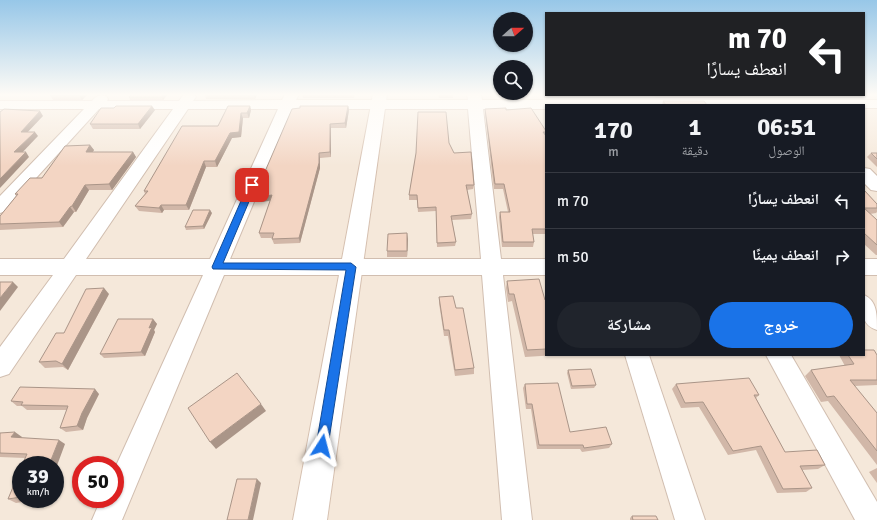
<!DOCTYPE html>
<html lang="ar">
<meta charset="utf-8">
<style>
:root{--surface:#171b24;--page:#20242c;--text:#f1f3f6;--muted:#9ea1a6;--line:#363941;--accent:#1a73e8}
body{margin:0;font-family:Signika,"Noto Naskh Arabic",sans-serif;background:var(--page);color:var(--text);direction:rtl;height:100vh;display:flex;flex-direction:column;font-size:15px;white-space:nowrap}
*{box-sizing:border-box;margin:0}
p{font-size:13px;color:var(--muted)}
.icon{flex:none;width:22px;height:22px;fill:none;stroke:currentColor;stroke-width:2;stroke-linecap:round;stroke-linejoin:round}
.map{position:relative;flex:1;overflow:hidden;direction:ltr}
.sheet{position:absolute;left:545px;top:104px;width:320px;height:252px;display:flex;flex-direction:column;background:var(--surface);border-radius:0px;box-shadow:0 1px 3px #0004;direction:rtl}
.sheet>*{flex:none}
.banner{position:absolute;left:545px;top:12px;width:320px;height:84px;border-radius:0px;box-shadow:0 1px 3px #0004;direction:rtl;background:#202124;color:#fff;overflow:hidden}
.needle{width:26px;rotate:70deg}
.controls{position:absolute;left:493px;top:12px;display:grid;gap:8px}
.controls a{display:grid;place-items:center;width:40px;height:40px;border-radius:50%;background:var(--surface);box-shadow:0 1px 3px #0004;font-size:20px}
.speed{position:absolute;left:12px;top:456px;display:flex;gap:8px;font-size:20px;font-weight:700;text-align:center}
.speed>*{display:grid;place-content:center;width:52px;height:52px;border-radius:50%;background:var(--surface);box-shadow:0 1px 3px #0004;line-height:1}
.speed small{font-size:10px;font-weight:400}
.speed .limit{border:6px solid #d22;background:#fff;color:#111}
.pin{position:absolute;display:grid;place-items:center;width:34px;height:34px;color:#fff;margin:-17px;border-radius:8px;box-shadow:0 2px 6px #0006}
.me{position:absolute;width:44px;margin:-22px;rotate:9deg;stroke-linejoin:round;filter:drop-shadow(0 0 3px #0008)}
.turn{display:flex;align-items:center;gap:14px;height:84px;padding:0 12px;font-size:18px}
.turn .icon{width:52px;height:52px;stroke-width:2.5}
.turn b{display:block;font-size:28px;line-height:34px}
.eta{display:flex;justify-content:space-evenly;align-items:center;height:68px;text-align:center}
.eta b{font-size:24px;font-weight:700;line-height:28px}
.button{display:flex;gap:8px;margin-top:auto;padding:8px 12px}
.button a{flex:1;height:46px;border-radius:24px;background:var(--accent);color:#fff;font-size:16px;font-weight:700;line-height:46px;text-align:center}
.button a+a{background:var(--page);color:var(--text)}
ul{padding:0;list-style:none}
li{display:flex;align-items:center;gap:12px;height:56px;padding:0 12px;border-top:1px solid var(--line)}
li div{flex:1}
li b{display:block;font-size:15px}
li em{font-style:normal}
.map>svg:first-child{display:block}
</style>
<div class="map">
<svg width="877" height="520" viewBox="0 0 877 520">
<rect width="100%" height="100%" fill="#fdf6ec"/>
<!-- residential -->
<path fill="#f5e8da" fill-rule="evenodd" d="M0,94H546V95H864V94H877V520H0ZM546,105H864V355H546ZM21,465H55V499H21ZM81,465H115V499H81Z"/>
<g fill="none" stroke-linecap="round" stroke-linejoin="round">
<defs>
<g id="minor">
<path d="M184,94H194L196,97L193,101L282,100L285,94H299L296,100H468L467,94H481L482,100H877V108H864V105H546V109H483L501,259H546V275H503L532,520H502L482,275H224L122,520H92L101,499H115V468L203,275H76L9,374L0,377V347L53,275H0V259H64L173,109H99L6,211L0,213V196L84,109H0V101H92C96,96 99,94 106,96L108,99L107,101H179ZM188,109H278L210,259H86ZM293,109H468L481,259H230Z"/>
<path d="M864,168L870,169L877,176V191L871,190L864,183Z"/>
<rect x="864" y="259" width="13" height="16"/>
<path d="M864,295C877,301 877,314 877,330C859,324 864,311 864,295Z"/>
<path d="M625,355H649L705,520H675Z"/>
<path d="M766,355H791L877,502V520H855Z"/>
</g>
<path id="secondary" d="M373,94H387L327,520H293Z"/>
</defs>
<!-- minor casing -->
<use href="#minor" stroke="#d1beb0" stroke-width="2"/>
<!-- secondary casing -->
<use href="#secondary" stroke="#d6c0b0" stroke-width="2"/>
<!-- minor -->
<use href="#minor" fill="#fff" fill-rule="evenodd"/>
<!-- secondary -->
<use href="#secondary" fill="#fff" fill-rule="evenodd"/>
</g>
<!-- wall -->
<g fill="#d1b7a8">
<path d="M52,94H88L82,100H53L50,95Z"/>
<path d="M132,94H170H168L163,100H130L129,97Z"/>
<path d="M205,94H257L255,99H206Z"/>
<path d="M302,94H355L354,98H303Z"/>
<path d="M438,94H453V98H439Z"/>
<path d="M653,95H743L742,97L724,98H656Z"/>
<path d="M663,101L707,105H662Z"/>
<path d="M250,106L251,110L249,118H243L241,137L232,138L217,167H206L189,210H164L162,213L139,211L135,206L145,194L144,191Z"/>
<path d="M348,106L349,110L346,128H331V157L320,158V168L300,243L274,244L272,239V238H261L259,233L270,201L261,202L259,197L260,183Z"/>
<path d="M485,109L506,110L546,131V234H532L534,242L533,247H502L499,217L500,212H508L503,189H494L485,113Z"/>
<path d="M155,110L140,129H93L90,124Z"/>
<path d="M449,143L454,153L474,185L473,189L467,190L472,214L471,219L452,220L456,242L455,246L437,247L436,211L418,212L417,200H409V195Z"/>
<path d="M90,145L94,150L93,152H133L136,157L112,190H89L76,212H74L63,227L0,230V216L16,196L15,194L42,178Z"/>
<path d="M871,153H877V167L867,157Z"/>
<path d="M864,190L877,204V212L876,213L870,214L877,220V255H876L864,244Z"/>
<path d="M212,213L204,229L186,230L185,227Z"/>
<path d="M408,239L407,257H387V251Z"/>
<path d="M507,281L546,300V355H557L525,357L512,301L508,302L506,288Z"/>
<path d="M109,294L68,370L63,367L45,368L39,362L64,333Z"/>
<path d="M439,297L456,308L474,368V374L455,376L448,336H444L439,303Z"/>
<path d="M153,319L157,324L154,330L155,332L145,356L104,358L100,354Z"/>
<path d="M839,355H877V385L854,386L877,413V465L828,401L821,402L805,376L811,370L845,366Z"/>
<path d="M568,370L596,385L594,388L571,389L567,373Z"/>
<path d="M525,384L570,432L612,444L609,448L582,452L580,449H537L531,409H526L523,388Z"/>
<path d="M676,384L759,395L756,398L785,452L825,465L818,469L802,470L812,488L806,492L777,493L756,450L728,455L699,407L681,408L672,389Z"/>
<path d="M99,394L87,418L83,430L66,432L60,428L67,410H27L22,406H17L11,401Z"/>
<path d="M0,433L22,437L21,438L65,444L25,458L0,457Z"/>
<path d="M21,468V499H41L16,503L8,499Z"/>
<path d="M877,468V483L869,472Z"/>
<path d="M632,516L658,520H630V518Z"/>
</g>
<!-- shaded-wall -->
<g fill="#aa9588">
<path d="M81,94H88L82,100L79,95Z"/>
<path d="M164,94H168L163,100L162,97Z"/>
<path d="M254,94H257L255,99L254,95Z"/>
<path d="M152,106L155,110L140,129L138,124Z"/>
<path d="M250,106L251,110L249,118L247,113Z"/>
<path d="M348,106L349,110L346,128L345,123Z"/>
<path d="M40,111L43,116L24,136L21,132Z"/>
<path d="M241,113L243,118L241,137L232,138L217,167L215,161Z"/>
<path d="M330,124L331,128V157L330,152Z"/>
<path d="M35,132L38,136L18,157L14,152Z"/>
<path d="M90,145L94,150L89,157L86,152Z"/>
<path d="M26,152L29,157L0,188V179Z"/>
<path d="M133,152L136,157L112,190L109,184Z"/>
<path d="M319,153L320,158V168L300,243L299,238Z"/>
<path d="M204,161L206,167L189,210L186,205Z"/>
<path d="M85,185L89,190L76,212L72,206Z"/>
<path d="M272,195L273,200L261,202L259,197Z"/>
<path d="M161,205L164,210L162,213L159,208Z"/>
<path d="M70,207L74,212L63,227L59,222Z"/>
<path d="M210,210L212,213L204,229L203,226Z"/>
<path d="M407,233L408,239L407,257Z"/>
<path d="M13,282L18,287L0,311V298Z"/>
<path d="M104,288L109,294L68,370L62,364Z"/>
<path d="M153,319L157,324L154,330L155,332L145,356L141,352L149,328Z"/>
<path d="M95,389L99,394L87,418L83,430L77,426L82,413Z"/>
<path d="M261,404L266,411L216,449L210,442Z"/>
<path d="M15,432L22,437L19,442L11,437Z"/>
<path d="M59,440L65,444L55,471V465H49Z"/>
<path d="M257,479L261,483L253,520H248Z"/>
</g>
<!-- building -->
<g fill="#f3d5c3" stroke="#aa9588">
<path d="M52,94H81L79,95H50Z"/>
<path d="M132,94H164L162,97H129Z"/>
<path d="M205,94H254V95Z"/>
<path d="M663,101H704L707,105H666Z"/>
<path d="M116,106H152L138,124H90L101,108H114Z"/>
<path d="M228,106H250L247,113H241L239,132L230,133L215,161H204L186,205H161L159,208L135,206L148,191H144L182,126H218Z"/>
<path d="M300,106H348L345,123L330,124V152L319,153V163L299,238L272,239L274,233H259L272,195L259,197L260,183L292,109L300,108Z"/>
<path d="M506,108V110L531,108L546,131V132H543L546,136V229H532L534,242H503L500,212H510L504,184H495L485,109Z"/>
<path d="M4,109L40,111L21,132H35L14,152H26L0,179V112Z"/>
<path d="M418,112H446L449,143L454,153L471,152L474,185H466L472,214L451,216L456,242L437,243L436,207L418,208L417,195H409L416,153Z"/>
<path d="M90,145L86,152H133L109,184L85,185L72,206L70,207L59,222L0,224V216L18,194H15L30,178H42L65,146Z"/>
<path d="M871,153H877V159Z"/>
<path d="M864,190L877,204V208H864L877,220V245L864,233Z"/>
<path d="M193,210H210L203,226L185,227Z"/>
<path d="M407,233V251H387L388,234Z"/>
<path d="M539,279L545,300H546V349L527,350L514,294H509L507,281Z"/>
<path d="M0,282H13L0,298Z"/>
<path d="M104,288L62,364L56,361L39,362L56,333H64L86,289Z"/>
<path d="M453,296L456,308H463L474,368L455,370L449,330H444L439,297Z"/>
<path d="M118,319H153L149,328L152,327L141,352L100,354Z"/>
<path d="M864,350H874L877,355V380H850L877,413V451L834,396L827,397L811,370L854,364L848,355H864Z"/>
<path d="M591,369L596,385L572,386L568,370Z"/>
<path d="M237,373L261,404L210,442L188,408Z"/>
<path d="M749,378L759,395H754L785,452L817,450L825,465L800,466L812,488L783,489L761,446L733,451L703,402L685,403L676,384Z"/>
<path d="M558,383L570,432L606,427L612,444L584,448L583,445H539L532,404H527L525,384Z"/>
<path d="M20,387L95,389L82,413L77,426L60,428L68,406L21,405L23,402L11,401Z"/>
<path d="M15,432L11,437L59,440L49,465H22L27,454L0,453V433Z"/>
<path d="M21,468V497L8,499Z"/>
<path d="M237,479H257L248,520H227Z"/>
<path d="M632,516H656L658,520H633Z"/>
</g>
<!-- sky -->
<linearGradient id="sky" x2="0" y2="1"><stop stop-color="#97c7e8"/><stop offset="0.57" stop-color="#fefbf6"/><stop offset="1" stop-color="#fefbf6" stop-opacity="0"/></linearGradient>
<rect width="877" height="166" fill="url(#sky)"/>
<!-- route -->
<path fill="#1a73e8" stroke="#114b97" d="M252,183L256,185L223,263H351L356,267L328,446L326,450L322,452L317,450L316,446L346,270L213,269L212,267L248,185Z"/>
</svg>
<div class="controls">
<a><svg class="needle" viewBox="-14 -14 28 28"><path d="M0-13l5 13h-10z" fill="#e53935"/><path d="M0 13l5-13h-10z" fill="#9ea1a6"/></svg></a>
<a><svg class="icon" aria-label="search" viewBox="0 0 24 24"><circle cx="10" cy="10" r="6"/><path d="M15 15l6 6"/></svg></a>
</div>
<div class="speed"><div>39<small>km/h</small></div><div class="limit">50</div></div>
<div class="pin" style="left:252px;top:185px;background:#d93025"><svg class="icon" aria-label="arrive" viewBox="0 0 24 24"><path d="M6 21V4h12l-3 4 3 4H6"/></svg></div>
<svg class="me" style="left:322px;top:446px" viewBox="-20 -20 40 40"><path d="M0-17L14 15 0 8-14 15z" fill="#1a73e8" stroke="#fff" stroke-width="4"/></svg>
<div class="banner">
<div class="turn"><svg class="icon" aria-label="left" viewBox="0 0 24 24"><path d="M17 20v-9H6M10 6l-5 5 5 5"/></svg><div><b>70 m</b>انعطف يسارًا</div></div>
</div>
<section class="sheet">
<div class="eta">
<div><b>06:51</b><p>الوصول</p></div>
<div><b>1</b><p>دقيقة</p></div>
<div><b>170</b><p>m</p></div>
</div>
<ul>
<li><svg class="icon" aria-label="left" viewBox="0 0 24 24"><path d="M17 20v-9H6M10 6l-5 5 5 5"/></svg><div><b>انعطف يسارًا</b></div><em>70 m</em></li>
<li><svg class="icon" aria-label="right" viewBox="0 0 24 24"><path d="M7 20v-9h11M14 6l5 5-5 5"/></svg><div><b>انعطف يمينًا</b></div><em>50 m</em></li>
</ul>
<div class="button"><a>خروج</a><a>مشاركة</a></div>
</section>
</div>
